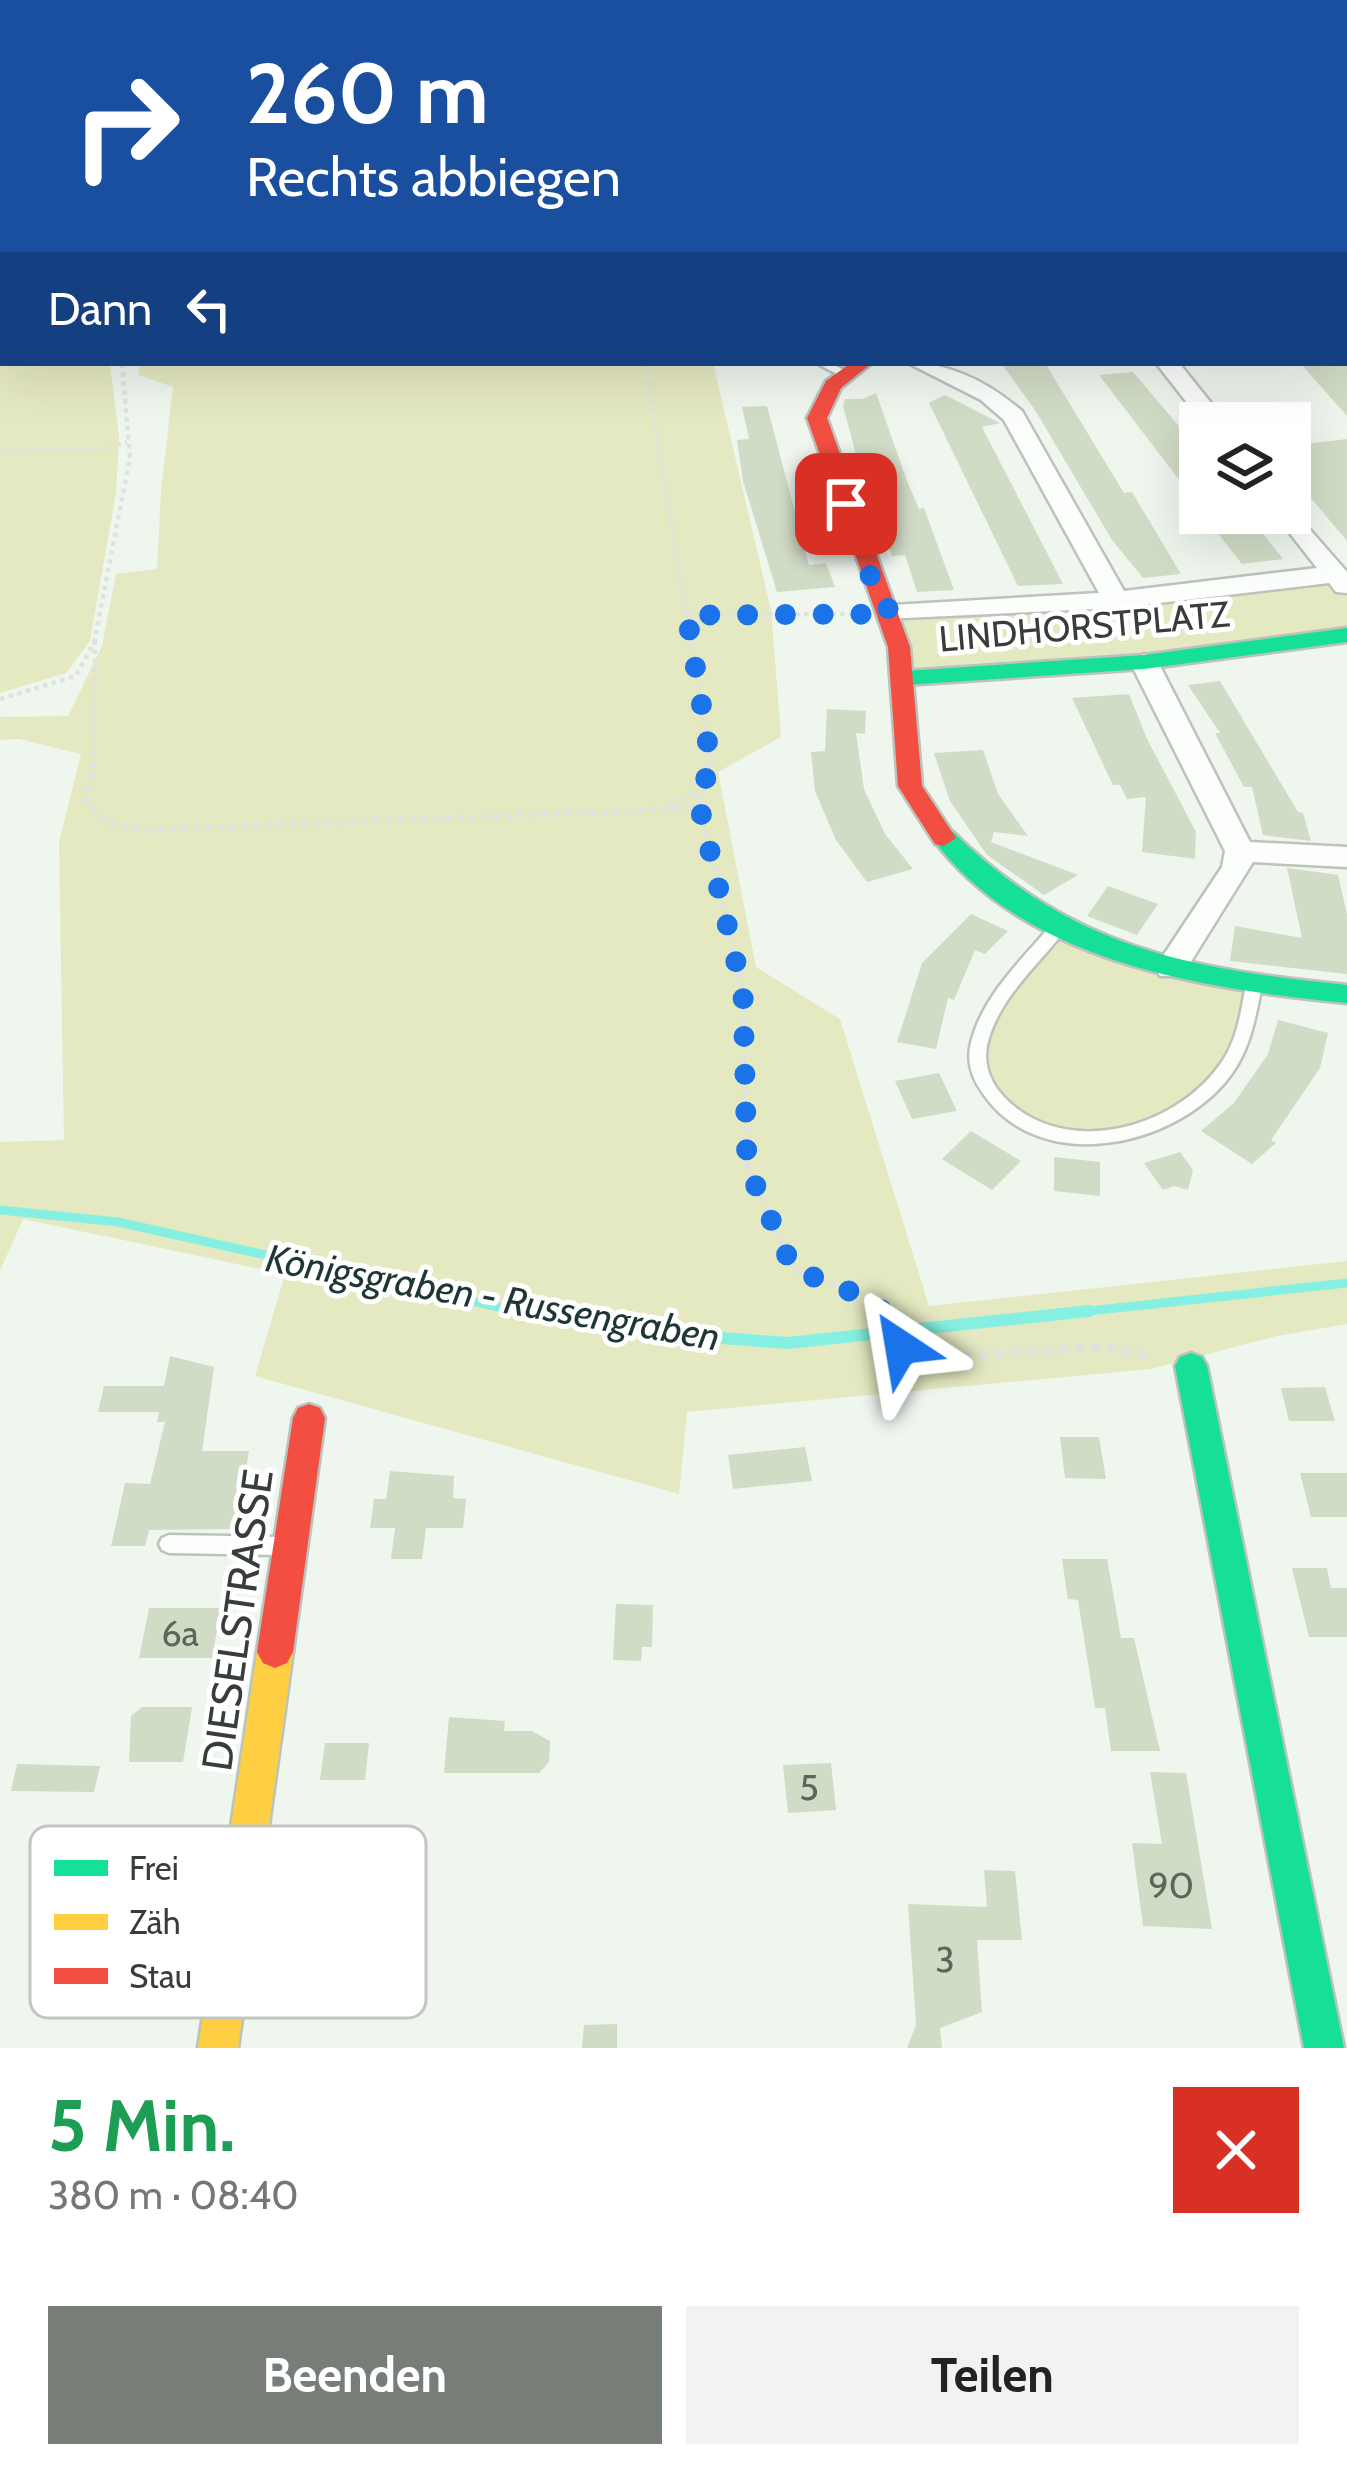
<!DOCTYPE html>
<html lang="de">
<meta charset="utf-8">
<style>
:root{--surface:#fff;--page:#f2f2f2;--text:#222;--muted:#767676;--accent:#777e78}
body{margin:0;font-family:Cabin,sans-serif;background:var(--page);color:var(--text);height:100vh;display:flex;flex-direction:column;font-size:45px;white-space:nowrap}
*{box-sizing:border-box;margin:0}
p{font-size:39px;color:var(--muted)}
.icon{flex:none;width:66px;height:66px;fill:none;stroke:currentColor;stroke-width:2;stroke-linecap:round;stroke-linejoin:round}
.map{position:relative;height:2048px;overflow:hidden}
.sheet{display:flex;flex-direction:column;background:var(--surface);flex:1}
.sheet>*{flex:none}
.top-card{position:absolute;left:0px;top:0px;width:1347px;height:366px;box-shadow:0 12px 48px #0002;background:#1a4fa0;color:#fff;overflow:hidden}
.tools{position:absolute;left:1179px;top:402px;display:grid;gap:24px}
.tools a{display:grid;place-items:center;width:132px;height:132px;border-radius:0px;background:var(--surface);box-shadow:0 12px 48px #0002;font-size:60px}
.pin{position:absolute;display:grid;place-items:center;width:102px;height:102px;color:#fff;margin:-51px;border-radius:24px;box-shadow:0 6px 18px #0006}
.me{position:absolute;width:132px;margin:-66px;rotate:327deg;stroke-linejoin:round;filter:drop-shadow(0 0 9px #0008)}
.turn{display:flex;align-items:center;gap:42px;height:252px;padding:0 48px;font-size:54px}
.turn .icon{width:156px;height:156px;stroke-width:2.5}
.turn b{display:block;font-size:84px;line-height:102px}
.then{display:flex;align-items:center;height:114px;padding:0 48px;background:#0003;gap:24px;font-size:45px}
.round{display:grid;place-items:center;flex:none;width:126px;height:126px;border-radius:0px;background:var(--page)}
.head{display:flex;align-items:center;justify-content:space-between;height:204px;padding:0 48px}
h1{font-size:72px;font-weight:700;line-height:90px;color:#1e9e55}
.action{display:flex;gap:24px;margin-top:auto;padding:24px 48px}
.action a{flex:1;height:138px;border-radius:0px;background:var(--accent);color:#fff;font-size:48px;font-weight:700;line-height:138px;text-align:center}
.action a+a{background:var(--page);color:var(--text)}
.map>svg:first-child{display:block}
</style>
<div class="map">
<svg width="1347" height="2048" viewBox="0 0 1347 2048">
<rect width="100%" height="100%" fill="#eef6ee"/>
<!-- green -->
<g fill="#e5e9c1">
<path d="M74,0H944L947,3H44Z"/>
<path d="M0,280L3,363H110L119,437L116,493L90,641L66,673L0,693Z"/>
<path d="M139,363H713L771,610L781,737L718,772L756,967L840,1019L929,1306L1347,1261V1324L1277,1336L1151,1369L687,1412L679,1494L255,1376L285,1274L23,1219L0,1271V1142L64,1140L59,842L81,754L19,739L0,740V717L68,716L102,646L116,574L157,569L161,491L173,387L139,375Z"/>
<path d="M1333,576L1347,593V633L907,676L895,615Z"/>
<path d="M1063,930L1251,987L1242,1038L1196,1098L1123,1133L1077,1136L1027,1122L999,1099L980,1056C997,1005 1029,970 1063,930Z"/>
</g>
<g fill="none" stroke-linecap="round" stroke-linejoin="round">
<!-- stream-far1 -->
<g stroke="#85f0e1" stroke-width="9">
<path d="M0,1210L118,1222L530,1314"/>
<path d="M1061,1314L1347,1283"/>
</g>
<!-- stream -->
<path stroke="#85f0e1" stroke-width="12" d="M513,1311L668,1334L788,1343L1089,1311"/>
</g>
<!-- building -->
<g fill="#d1dcc6">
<path d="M1001,363H1045L1124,493L1132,492L1181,574L1143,578L1112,540L1035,410Z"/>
<path d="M1300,363H1347V416Z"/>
<path d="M1133,372L1200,451V507L1099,375Z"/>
<path d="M876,393L907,481L919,509L924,508L954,590L917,592L905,555L892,556L869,484H864L843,406L845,399H863Z"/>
<path d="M945,395L1000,423L982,427L1063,584L1018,586L929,403Z"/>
<path d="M767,406L809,565L826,563L835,587L777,592L743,481L737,440L749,439L742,407Z"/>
<path d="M1290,426L1306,444L1347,439V541L1290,473Z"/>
<path d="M1202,513H1247L1283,559L1242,564Z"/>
<path d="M1220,681L1298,812L1303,813L1311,841L1263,835L1252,787H1244L1215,733H1220L1188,685Z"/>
<path d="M1129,694L1147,739L1196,832L1195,859L1142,852L1146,797L1127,799L1120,785H1113L1072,698Z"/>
<path d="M827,709L866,711L865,734L856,733L864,789L885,834L913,869L867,882L836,840L815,791L811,752L825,751Z"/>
<path d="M983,750L998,794L1028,836L994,832L991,842L1078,875L1044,895L987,855L950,801L934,753Z"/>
<path d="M1287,868L1338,875L1347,914V974L1230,961L1235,926L1302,938Z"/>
<path d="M1108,886L1158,904L1137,935L1087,916Z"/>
<path d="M971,914L1008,931L985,954L975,950L954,1000L948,998L936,1049L897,1042L922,963Z"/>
<path d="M1278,1020L1328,1033L1320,1068L1271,1140L1276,1143L1252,1164L1201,1131L1234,1103L1268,1054Z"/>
<path d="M939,1073L957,1111L912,1119L895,1081Z"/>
<path d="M971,1131L1021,1161L992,1190L942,1159Z"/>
<path d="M1180,1152L1193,1170L1188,1190L1174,1186L1163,1190L1144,1163Z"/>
<path d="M1054,1157L1100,1162V1196L1054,1191Z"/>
<path d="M170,1356L214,1367L202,1451H249L236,1529L149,1530L145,1546H111L125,1483L150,1484L165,1422H157L159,1412H98L104,1386H164Z"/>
<path d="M1325,1387L1335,1421H1289L1281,1388Z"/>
<path d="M1060,1437H1099L1106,1479L1065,1478Z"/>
<path d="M805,1447L812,1481L733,1489L728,1455Z"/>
<path d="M390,1471L454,1476L453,1498L466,1499L463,1528H426L422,1559H391L395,1528H370L374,1499H386Z"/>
<path d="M1300,1473H1347V1517H1311Z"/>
<path d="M1062,1559H1107L1121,1638H1134L1160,1751H1111L1105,1708H1095L1078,1600L1068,1599Z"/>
<path d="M1292,1568H1327L1331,1588H1347V1637H1309Z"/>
<path d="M616,1604L653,1605L652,1647H642L641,1661L613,1660Z"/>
<path d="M149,1608H221L212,1658H139Z"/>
<path d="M142,1707H192L183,1762H129L131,1716Z"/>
<path d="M449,1717L505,1721L504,1731H532L550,1741L549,1762L539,1773H444Z"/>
<path d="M325,1743H369L365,1780H320Z"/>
<path d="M831,1763L836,1810L788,1813L783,1765Z"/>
<path d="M17,1764L100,1766L94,1792L11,1791Z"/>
<path d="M1150,1772L1186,1773L1212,1929L1143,1926L1132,1843L1162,1844Z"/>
<path d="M984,1870L1015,1871L1022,1940H977L982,2012L940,2028L942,2048H907L916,2025L908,1904L987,1907Z"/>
<path d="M617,2024V2048H582L584,2025Z"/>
</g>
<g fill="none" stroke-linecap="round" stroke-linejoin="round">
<defs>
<g id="lane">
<path d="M816,363H831L849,373L839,375Z"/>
<path d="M1060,921L1068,926C1042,962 1002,994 989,1038C982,1060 988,1080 1004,1097C1064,1160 1176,1129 1221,1063C1237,1041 1241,1011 1246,985L1248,981H1260L1262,985C1256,1015 1251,1046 1233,1072C1182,1146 1042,1178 984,1095C972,1079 966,1062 971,1043C982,996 1024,957 1054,922Z"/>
<path d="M169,1535L282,1537L289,1540L292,1546L289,1552L282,1555L169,1553L162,1550L159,1544L162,1538Z"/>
</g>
<g id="street">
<path d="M1107,0H1125L1127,3H1109Z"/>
<path d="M1347,147V159L1344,160V148Z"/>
<rect x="1344" y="294" width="3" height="12"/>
<path d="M908,363C952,363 989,383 1022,411L1124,591L1317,568L1274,513H1290V507L1347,572V593L1336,592L1329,583L1116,608L883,619L879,613L892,605L1099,593L1004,420L981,400Z"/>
<path d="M1156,363H1179L1227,423H1203Z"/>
<path d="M1144,654L1158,662L1250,842L1347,847V867L1253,862L1182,976H1160L1155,968L1222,867L1225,851L1130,662Z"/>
</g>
<g id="fast">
<path d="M1347,628V642L1144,669L905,685L894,678L905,671L1144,655Z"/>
<path d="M944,830L953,832C1072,948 1187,969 1347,985V1003C1204,989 1024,963 932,838Z"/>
<path d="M1191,1353L1202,1357L1207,1366L1344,2048H1304L1175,1366L1180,1357Z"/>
</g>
<path id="slow" d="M275,1636L287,1641L293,1652L238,2048H198L257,1652L263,1641Z"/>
<g id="jam">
<path d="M851,363H872L841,388L827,418L910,647L922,786L956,838L944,846L935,844L898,786L888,647L807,418L826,381Z"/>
<path d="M309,1404L320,1408L325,1418L293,1652L287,1663L275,1668L263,1663L257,1652L293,1418L298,1408Z"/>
</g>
</defs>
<!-- lane casing -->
<use href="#lane" stroke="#bcc2bc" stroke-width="5"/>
<!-- street casing -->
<use href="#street" stroke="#bcc2bc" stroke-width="5"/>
<!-- fast casing -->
<use href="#fast" stroke="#bcc2bc" stroke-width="5"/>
<!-- slow casing -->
<use href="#slow" stroke="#bcc2bc" stroke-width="5"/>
<!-- jam casing -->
<use href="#jam" stroke="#bcc2bc" stroke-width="5"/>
<!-- path-far3 -->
<path stroke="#e0e2e0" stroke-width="3" stroke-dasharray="3 3" stroke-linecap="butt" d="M141,3L170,0"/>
<!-- path-far2 -->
<g stroke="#e0e2e0" stroke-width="4.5" stroke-dasharray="4.5 4.5" stroke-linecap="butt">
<path d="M645,363L709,753"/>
<path d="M0,451L106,449L127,442"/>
<path d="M687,615L851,614"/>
<path d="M0,699L76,676L94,643L130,458L122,363"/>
<path d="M94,753L95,640"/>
</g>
<!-- path-far1 -->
<g stroke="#e0e2e0" stroke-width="6" stroke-dasharray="6 6" stroke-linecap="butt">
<path d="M95,750L87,802L111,824L144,830L700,808"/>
<path d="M709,750L711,764L698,800L743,992L747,1166L793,1269L867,1298L886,1314"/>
<path d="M669,806L699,789"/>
</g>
<!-- path -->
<path stroke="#e0e2e0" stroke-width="8" stroke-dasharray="8 8" stroke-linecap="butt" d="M882,1311L898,1324L908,1359L1104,1347L1153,1357"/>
<!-- lane -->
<use href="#lane" fill="#fcfefc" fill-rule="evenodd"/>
<!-- street -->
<use href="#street" fill="#fcfefc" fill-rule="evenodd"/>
<!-- fast -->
<use href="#fast" fill="#16e098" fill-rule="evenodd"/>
<!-- slow -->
<use href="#slow" fill="#ffcf43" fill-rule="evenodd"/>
<!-- jam -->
<use href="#jam" fill="#f24e42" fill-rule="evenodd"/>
<!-- rail -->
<path stroke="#c5c7c5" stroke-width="4.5" stroke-dasharray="14 8" stroke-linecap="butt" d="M0,3L29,0"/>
</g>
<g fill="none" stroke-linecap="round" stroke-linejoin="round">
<!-- route -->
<path stroke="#1a73e8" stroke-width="21" stroke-dasharray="0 37.8" d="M846,504L875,590L892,614L687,615L711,764L698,800L743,992L747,1166L793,1269L867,1298L898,1324L901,1347"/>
</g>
<g text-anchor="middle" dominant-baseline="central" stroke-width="10" stroke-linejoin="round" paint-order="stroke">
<!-- street labels -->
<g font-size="36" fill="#373d38" stroke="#fff">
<text transform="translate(1084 626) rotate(-5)">LINDHORSTPLATZ</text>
</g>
<!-- near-number labels -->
<g font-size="36" fill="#5e655c">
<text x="180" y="1633">6a</text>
<text x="809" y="1787">5</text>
<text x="1171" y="1885">90</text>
<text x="945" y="1959">3</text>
</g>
<!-- water labels -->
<g font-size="39" font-style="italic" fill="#1f3734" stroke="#fff">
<text transform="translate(493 1297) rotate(10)">Königsgraben - Russengraben</text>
</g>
<!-- near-street labels -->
<g font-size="42" fill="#373d38" stroke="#fff">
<text transform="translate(237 1620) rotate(-82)">DIESELSTRASSE</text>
</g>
</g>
<!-- legend -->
<rect x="30" y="1826" width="396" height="192" rx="18" fill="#fff" stroke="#c3c5c3" stroke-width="3"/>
<rect x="54" y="1860" width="54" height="16" fill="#16e098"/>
<rect x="54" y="1914" width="54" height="16" fill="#ffcf43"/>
<rect x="54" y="1968" width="54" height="16" fill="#f24e42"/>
<g font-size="33" fill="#373d38">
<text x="129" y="1880">Frei</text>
<text x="129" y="1934">Zäh</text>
<text x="129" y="1988">Stau</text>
</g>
</svg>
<div class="tools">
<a><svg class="icon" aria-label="layers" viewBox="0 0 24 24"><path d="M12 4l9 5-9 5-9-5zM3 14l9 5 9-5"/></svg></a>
</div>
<div class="pin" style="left:846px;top:504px;background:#d93025"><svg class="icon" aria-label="arrive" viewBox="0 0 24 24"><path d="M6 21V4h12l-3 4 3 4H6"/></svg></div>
<svg class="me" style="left:901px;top:1347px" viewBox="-20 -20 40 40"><path d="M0-17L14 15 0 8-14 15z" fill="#1a73e8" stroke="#fff" stroke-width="4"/></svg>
<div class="top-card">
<div class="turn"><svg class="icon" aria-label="right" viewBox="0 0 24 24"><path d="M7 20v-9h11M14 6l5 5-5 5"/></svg><div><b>260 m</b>Rechts abbiegen</div></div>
<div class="then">Dann<svg class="icon" aria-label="left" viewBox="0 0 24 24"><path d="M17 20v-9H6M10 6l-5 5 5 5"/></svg></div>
</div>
</div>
<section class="sheet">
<div class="head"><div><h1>5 Min.</h1><p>380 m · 08:40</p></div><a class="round" style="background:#d93025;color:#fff"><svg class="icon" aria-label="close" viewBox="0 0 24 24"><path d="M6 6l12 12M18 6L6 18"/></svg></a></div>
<div class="action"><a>Beenden</a><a>Teilen</a></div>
</section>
